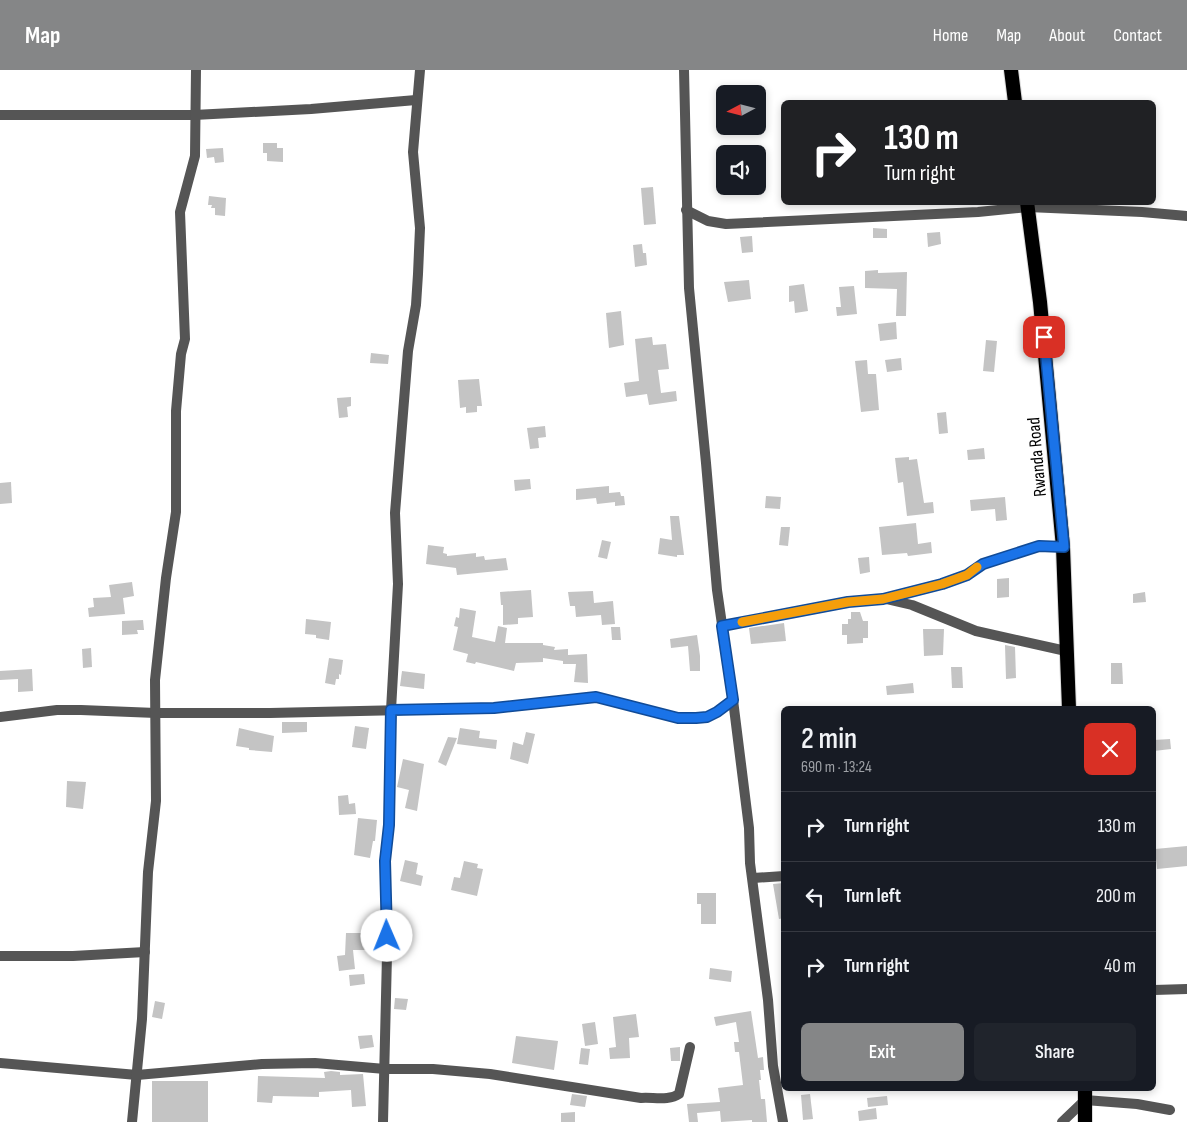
<!DOCTYPE html>
<meta charset="utf-8">
<style>
:root{--surface:#171b24;--page:#20242c;--text:#f1f3f6;--muted:#9ea1a6;--line:#363941;--accent:#858687}
body{margin:0;font-family:"Sofia Sans Condensed",sans-serif;background:var(--page);color:var(--text);height:100vh;display:flex;flex-direction:column;font-size:19px;white-space:nowrap}
*{box-sizing:border-box;margin:0}
p{font-size:16px;color:var(--muted)}
.icon{flex:none;width:28px;height:28px;fill:none;stroke:currentColor;stroke-width:2;stroke-linecap:round;stroke-linejoin:round}
.map{position:relative;flex:1;overflow:hidden}
.side{position:absolute;left:781px;top:636px;width:375px;height:385px;display:flex;flex-direction:column;background:var(--surface);border-radius:8px;box-shadow:0 2px 8px #0003}
.side>*{flex:none}
.banner{position:absolute;left:781px;top:30px;width:375px;height:105px;border-radius:8px;box-shadow:0 2px 8px #0003;background:#202124;color:#fff;overflow:hidden}
.needle{width:32px;rotate:263deg}
.buttons{position:absolute;left:716px;top:15px;display:grid;gap:10px}
.buttons a{display:grid;place-items:center;width:50px;height:50px;border-radius:8px;background:var(--surface);box-shadow:0 2px 8px #0003;font-size:25px}
.pin{position:absolute;display:grid;place-items:center;width:42px;height:42px;color:#fff;margin:-21px;border-radius:10px;box-shadow:0 2px 8px #0006}
.me{position:absolute;width:55px;margin:-28px;rotate:359deg;stroke-linejoin:round;filter:drop-shadow(0 0 4px #0008)}
.turn{display:flex;align-items:center;gap:18px;height:105px;padding:0 20px;font-size:22px}
.turn .icon{width:65px;height:65px;stroke-width:2.5}
.turn b{display:block;font-size:35px;line-height:42px}
.round{display:grid;place-items:center;flex:none;width:52px;height:52px;border-radius:8px;background:var(--page)}
.overview{display:flex;align-items:center;justify-content:space-between;height:85px;padding:0 20px}
h1{font-size:30px;font-weight:600;line-height:38px}
.action{display:flex;gap:10px;margin-top:auto;padding:10px 20px}
.action a{flex:1;height:58px;border-radius:8px;background:var(--accent);color:#fff;font-size:20px;font-weight:600;line-height:58px;text-align:center}
.action a+a{background:var(--page);color:var(--text)}
ul{padding:0;list-style:none}
li{display:flex;align-items:center;gap:15px;height:70px;padding:0 20px;border-top:1px solid var(--line)}
li div{flex:1}
li b{display:block;font-size:19px}
li em{font-style:normal}
header{display:flex;align-items:center;gap:30px;box-sizing:border-box;height:70px;padding:0 25px;background:var(--accent);color:#fff}
header strong{font-size:24px}
nav{display:flex;gap:28px;margin-inline-start:auto;font-size:18px}
.map>svg:first-child{display:block}
</style>
<header>
<strong>Map</strong>
<nav><a>Home</a><a>Map</a><a>About</a><a>Contact</a></nav>
</header>
<div class="map">
<svg width="1187" height="1052" viewBox="0 0 1187 1052">
<rect width="100%" height="100%" fill="#fff"/>
<!-- building -->
<g fill="#c4c4c4">
<path d="M263,73H277V78H283V92L267,91V83H263Z"/>
<path d="M223,78L224,92L215,93L214,87L207,88L206,79Z"/>
<path d="M653,117L656,154L644,155L641,118Z"/>
<path d="M209,126L226,128L225,146L215,145V138H211L212,135H208Z"/>
<path d="M873,158L887,159V168H873Z"/>
<path d="M940,162L941,174L928,177L927,163Z"/>
<path d="M752,166L753,182L742,183L740,167Z"/>
<path d="M642,174L643,183H646L647,195L635,197L633,175Z"/>
<path d="M878,200V203L907,202L906,246H896L897,219L865,218V201Z"/>
<path d="M749,210L751,229L728,232L724,212Z"/>
<path d="M804,214L808,241L795,243L794,231L789,232V216Z"/>
<path d="M854,216L857,244L837,246L836,237H841L839,217Z"/>
<path d="M621,241L624,275L609,278L606,243Z"/>
<path d="M896,252L897,269L880,271L878,254Z"/>
<path d="M652,267L653,275L666,274L669,299L658,300L661,323L676,321L677,331L649,335L647,324L626,327L624,313L639,311L635,269Z"/>
<path d="M986,270L997,271L994,302L983,301Z"/>
<path d="M371,283L389,285L388,294L370,293Z"/>
<path d="M901,288L902,300L887,302L885,290Z"/>
<path d="M867,290L868,304H876L879,340L861,342L855,291Z"/>
<path d="M479,309L482,336H477V342L466,343V337L460,338L458,310Z"/>
<path d="M351,327V336L347,337L348,347L339,348L337,328Z"/>
<path d="M946,342L948,363L939,364L937,343Z"/>
<path d="M545,356L546,367L538,368L539,378L530,379L527,358Z"/>
<path d="M984,378L985,389L968,390L967,380Z"/>
<path d="M909,387V390L917,389L924,433L933,432L934,443L907,446L903,412L898,413L895,388Z"/>
<path d="M530,409L531,419L515,421L514,410Z"/>
<path d="M11,412L12,433L0,434V413Z"/>
<path d="M609,416V423L620,422L621,426H624L625,435L615,436V432L597,434L596,428L576,430V419Z"/>
<path d="M766,426L781,427L780,439L765,438Z"/>
<path d="M1005,427L1007,450L996,451L995,439L971,441L970,430Z"/>
<path d="M670,446H679L684,485H677V487L658,484L660,468L672,470Z"/>
<path d="M916,453L918,474L931,472L932,483L908,486L907,483L882,485L879,457Z"/>
<path d="M781,457H790L788,476L779,475Z"/>
<path d="M602,470L611,472L607,489L598,487Z"/>
<path d="M428,475L444,477L443,483L447,484V486L476,483V487L484,486L485,490L506,488L508,500L457,505L456,498L426,494Z"/>
<path d="M869,487L870,502L860,504L858,488Z"/>
<path d="M1009,508V527L997,528V509Z"/>
<path d="M132,512L134,526L123,528L125,544L89,547L88,538L94,537L93,528L111,527L109,515Z"/>
<path d="M531,520L533,547L518,548V554L503,555V535H501L500,522Z"/>
<path d="M593,521L594,533L613,531L615,554L602,555L601,545L576,547L575,536H570L568,522Z"/>
<path d="M1145,522L1146,532L1133,533V524Z"/>
<path d="M460,538L476,541L472,567L495,572L498,556L507,558L505,573H543V575L555,577L554,580L568,579V585L587,584L588,613L574,612L576,594H563V591L543,588V592L516,593L514,601L476,592L475,594L466,592L468,584L453,580L458,557L454,556L456,547L459,548Z"/>
<path d="M851,542H860L863,551H868V568H863V573L847,574V565H842V554H848V549H851Z"/>
<path d="M306,549L331,552L329,570L316,568V565L305,564Z"/>
<path d="M143,550L144,560H137L138,564L122,565V551Z"/>
<path d="M784,553L786,571L751,574L749,558Z"/>
<path d="M611,557H620L621,570H612Z"/>
<path d="M923,559H944L943,585L924,586Z"/>
<path d="M697,565L700,586V601H690L688,576L671,578L670,569Z"/>
<path d="M1005,575L1015,577L1016,608L1006,609Z"/>
<path d="M91,578L92,597L83,598L82,579Z"/>
<path d="M329,588L343,590L341,605L339,604V609H336L335,615L325,613Z"/>
<path d="M1111,593H1122L1123,614H1111Z"/>
<path d="M951,597H962L963,618H952Z"/>
<path d="M32,599L33,621L18,622V609L0,610V601Z"/>
<path d="M402,601L425,604L424,619L400,616Z"/>
<path d="M913,613L914,623L887,625L886,616Z"/>
<path d="M282,652H307V662L282,663Z"/>
<path d="M355,656L369,658L366,679L352,677Z"/>
<path d="M239,658L274,666L272,682L249,680V678L236,676Z"/>
<path d="M460,658L480,661L479,668L497,670L496,679L457,674Z"/>
<path d="M526,662L535,664L528,694L510,689L513,672L523,675Z"/>
<path d="M448,667L457,668L446,696L438,692Z"/>
<path d="M1170,669L1171,679L1154,681V670Z"/>
<path d="M403,689L424,694L417,741L405,738L409,720L397,717Z"/>
<path d="M67,711L86,712L83,739L66,737Z"/>
<path d="M348,725L349,734L355,733L356,744L339,745L338,726Z"/>
<path d="M358,748L377,750L375,771H373L370,788L354,785Z"/>
<path d="M1187,776V796L1157,799L1155,779Z"/>
<path d="M405,790L418,793L416,804L423,806L421,816L400,811Z"/>
<path d="M464,791L478,794L477,798L483,799L477,826L451,820L454,807L460,808Z"/>
<path d="M784,813V848L779,849L773,814Z"/>
<path d="M697,823H716V854H701V834H697Z"/>
<path d="M346,863H366V880H353L355,899L339,901L337,886L345,885Z"/>
<path d="M710,898L732,901L731,912L709,909Z"/>
<path d="M364,904L365,914L350,916L349,905Z"/>
<path d="M395,928L408,929L406,940L394,939Z"/>
<path d="M155,931L165,933L162,949L152,947Z"/>
<path d="M751,941L758,988L763,987L764,1000H760L761,1010H759L761,1029H765L767,1052H752V1050L721,1052L720,1041L697,1043L698,1052H689L687,1034L720,1032L718,1018L743,1015L739,982H735L734,972H739L736,952L716,956L714,947Z"/>
<path d="M636,944L639,967L629,968L630,988L610,989L609,978L616,977L613,947Z"/>
<path d="M595,952L598,974L585,976L582,954Z"/>
<path d="M372,965L374,977L360,979L358,966Z"/>
<path d="M516,966L558,971L554,1000L512,993Z"/>
<path d="M680,977V991H671L670,978Z"/>
<path d="M581,978L590,979L588,995L579,994Z"/>
<path d="M331,1001L340,1002V1005L363,1004L366,1036L352,1037L351,1020L319,1022V1027L273,1026L272,1033L257,1032L258,1006L325,1008L324,1002Z"/>
<rect x="152" y="1011" width="56" height="41"/>
<path d="M572,1024L587,1026L585,1037L570,1035Z"/>
<path d="M810,1024L813,1049L803,1050L801,1025Z"/>
<path d="M887,1026L888,1035L868,1037L867,1028Z"/>
<path d="M876,1038L877,1049L859,1051L858,1041Z"/>
<path d="M575,1042V1052H561V1043Z"/>
</g>
<g fill="none" stroke-linecap="round" stroke-linejoin="round">
<defs>
<g id="trunk">
<path d="M1011,0L1015,32"/>
<path d="M1027,132L1040,232L1063,477L1069,639"/>
<path d="M1085,1019V1052"/>
</g>
</defs>
<!-- trunk casing -->
<use href="#trunk" stroke="#dbdbdb" stroke-width="16"/>
<!-- minor -->
<g stroke="#555" stroke-width="10">
<path d="M0,45H194L311,39L416,30"/>
<path d="M686,140L708,151L726,154L978,142L1028,137"/>
<path d="M886,529L912,535L976,561L1066,581"/>
<path d="M722,556L848,532L883,529L942,514L967,505L983,494L1039,476L1063,477"/>
<path d="M0,647L57,640H81L156,643H270L494,638L596,627L678,648H696L707,647L717,642L733,630"/>
<path d="M753,808L784,806"/>
<path d="M0,886H73L145,882"/>
<path d="M1154,920L1187,919"/>
<path d="M0,993L137,1005L262,994L315,993L385,999H433L490,1004L641,1028C653,1027 669,1031 679,1024L690,977"/>
<path d="M132,1052L142,949L148,802L156,731L155,610L166,508L176,442V341L181,284L185,269L180,142L195,86L196,0"/>
<path d="M383,1052L387,885L385,791L389,755L391,640L398,514L395,443L408,281L416,235L418,204L420,158L413,82L420,0"/>
<path d="M1062,1052L1085,1030L1137,1034L1170,1040"/>
</g>
<!-- tertiary -->
<g stroke="#555" stroke-width="10">
<path d="M684,0L689,218L706,393L717,520L733,630L749,758L750,793L768,930L773,996L783,1052"/>
<path d="M1028,137L1142,142L1187,146"/>
</g>
<!-- trunk -->
<use href="#trunk" stroke="#000" stroke-width="14"/>
</g>
<g fill="none" stroke-linecap="round" stroke-linejoin="round">
<defs>
<path id="route" d="M387,866L385,791L389,755L391,640L494,638L596,627L678,648H696L707,647L717,642L733,630L722,556L848,532L883,529L942,514L967,505L983,494L1039,476L1064,477L1044,267"/>
</defs>
<!-- route casing -->
<use href="#route" stroke="#114b97" stroke-width="12"/>
<!-- route -->
<use href="#route" stroke="#1a73e8" stroke-width="9"/>
<!-- slow -->
<path stroke="#f59e0b" stroke-width="9" d="M742,552L848,532L883,529L942,514L967,505L977,497"/>
</g>
<g text-anchor="middle" dominant-baseline="central" stroke-width="4" stroke-linejoin="round" paint-order="stroke">
<!-- street labels -->
<g font-size="18" fill="#000" stroke="#fff">
<text transform="translate(1037 387) rotate(-95)">Rwanda Road</text>
</g>
</g>
</svg>
<div class="buttons">
<a><svg class="needle" viewBox="-14 -14 28 28"><path d="M0-13l5 13h-10z" fill="#e53935"/><path d="M0 13l5-13h-10z" fill="#9ea1a6"/></svg></a>
<a><svg class="icon" aria-label="sound" viewBox="0 0 24 24"><path d="M4 9h4l5-4v14l-5-4H4zM17 9q2 3 0 6"/></svg></a>
</div>
<div class="pin" style="left:1044px;top:267px;background:#d93025"><svg class="icon" aria-label="arrive" viewBox="0 0 24 24"><path d="M6 21V4h12l-3 4 3 4H6"/></svg></div>
<svg class="me" style="left:387px;top:866px" viewBox="-20 -20 40 40"><circle r="19" fill="#fff"/><path d="M0-13L10 11 0 6-10 11z" fill="#1a73e8"/></svg>
<div class="banner">
<div class="turn"><svg class="icon" aria-label="right" viewBox="0 0 24 24"><path d="M7 20v-9h11M14 6l5 5-5 5"/></svg><div><b>130 m</b>Turn right</div></div>
</div>
<section class="side">
<div class="overview"><div><h1>2 min</h1><p>690 m · 13:24</p></div><a class="round" style="background:#d93025;color:#fff"><svg class="icon" aria-label="close" viewBox="0 0 24 24"><path d="M6 6l12 12M18 6L6 18"/></svg></a></div>
<ul>
<li><svg class="icon" aria-label="right" viewBox="0 0 24 24"><path d="M7 20v-9h11M14 6l5 5-5 5"/></svg><div><b>Turn right</b></div><em>130 m</em></li>
<li><svg class="icon" aria-label="left" viewBox="0 0 24 24"><path d="M17 20v-9H6M10 6l-5 5 5 5"/></svg><div><b>Turn left</b></div><em>200 m</em></li>
<li><svg class="icon" aria-label="right" viewBox="0 0 24 24"><path d="M7 20v-9h11M14 6l5 5-5 5"/></svg><div><b>Turn right</b></div><em>40 m</em></li>
</ul>
<div class="action"><a>Exit</a><a>Share</a></div>
</section>
</div>
